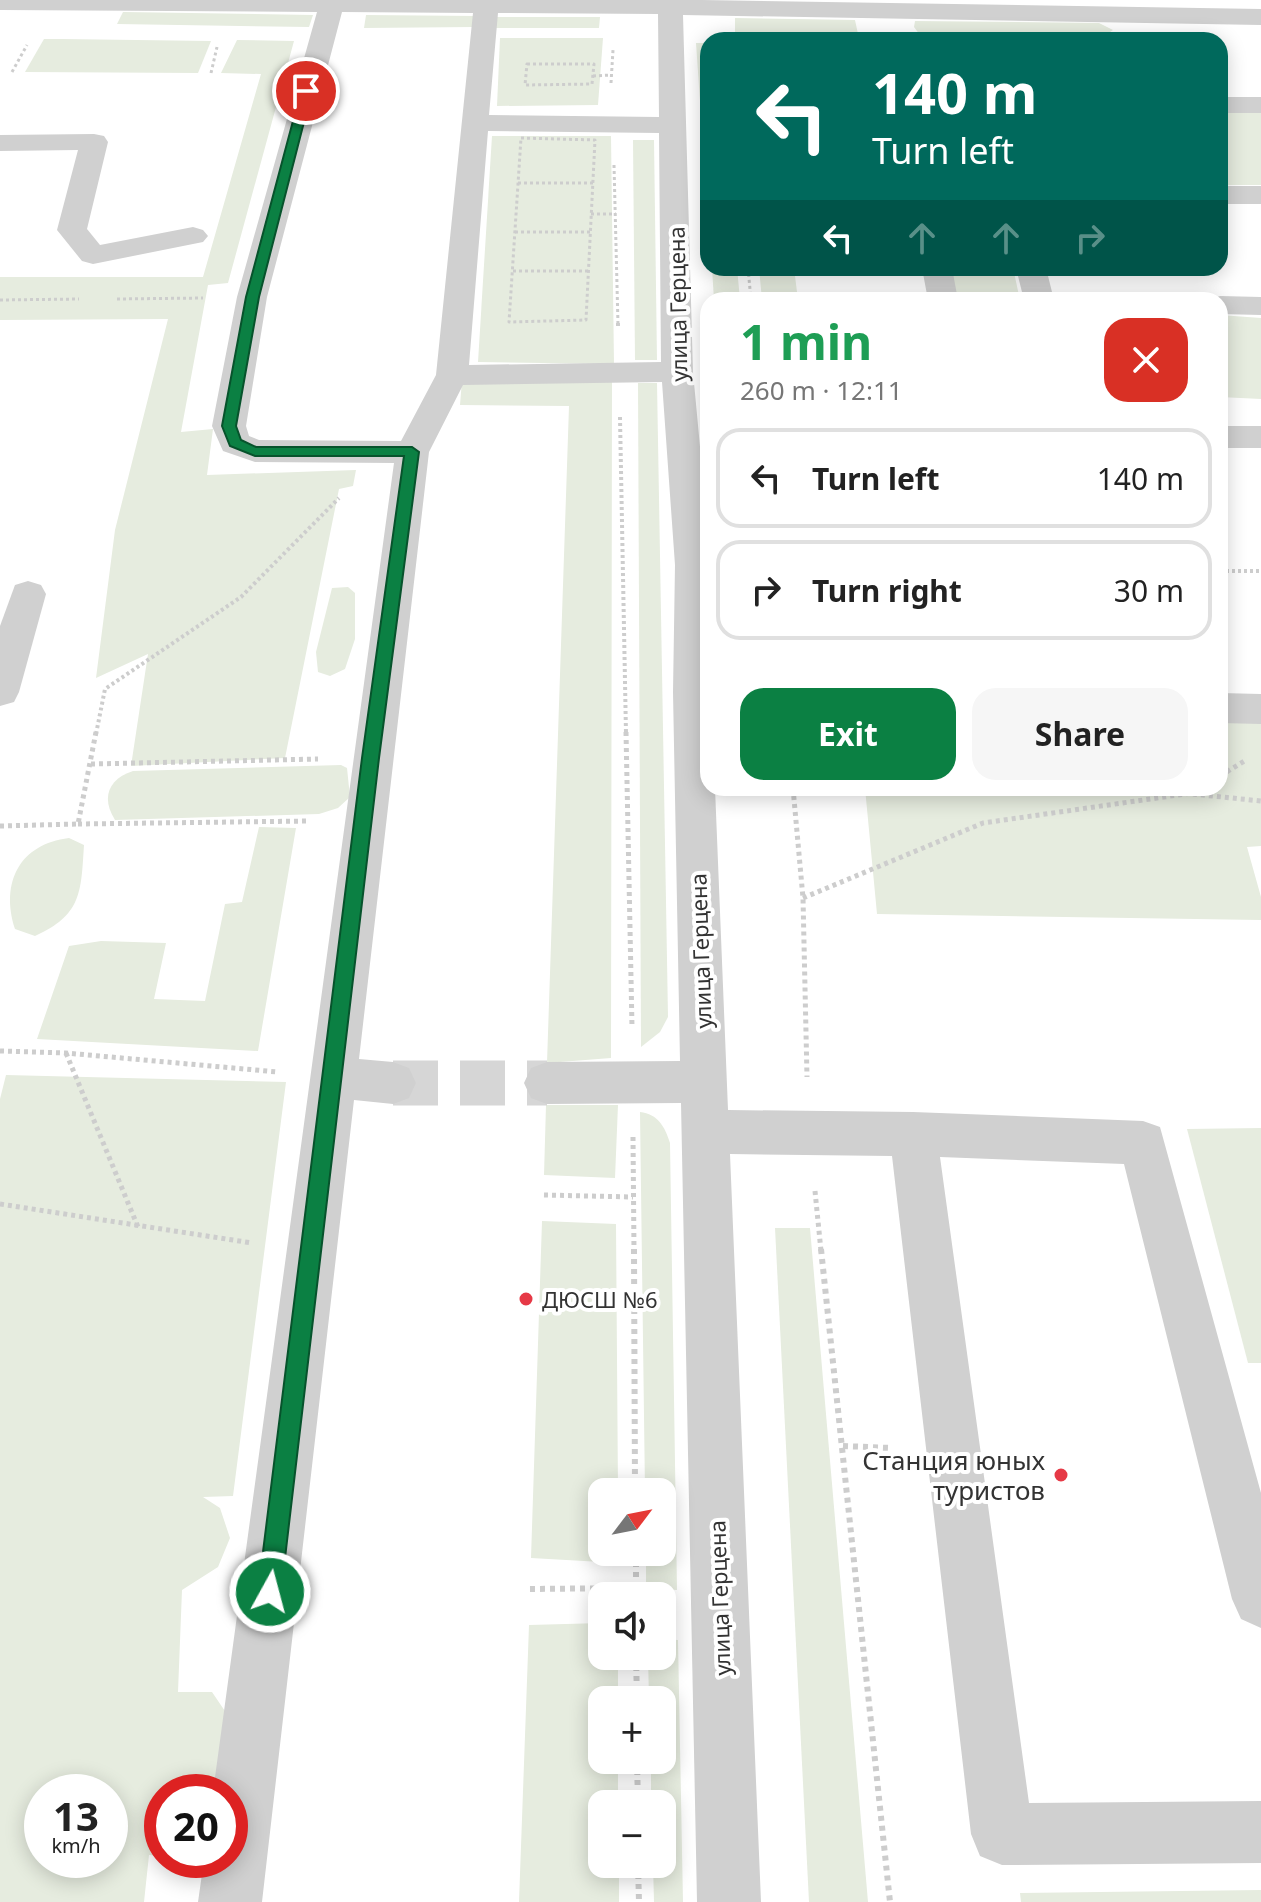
<!DOCTYPE html>
<meta charset="utf-8">
<style>
:root{--surface:#fff;--page:#f6f6f6;--text:#222;--muted:#767676;--line:#e0e0e0;--accent:#0b8043}
body{margin:0;font-family:"Noto Sans",sans-serif;background:var(--page);color:var(--text);height:100vh;display:flex;flex-direction:column;font-size:30px;white-space:nowrap}
*{box-sizing:border-box;margin:0}
p{font-size:26px;color:var(--muted)}
.icon{flex:none;width:44px;height:44px;fill:none;stroke:currentColor;stroke-width:2;stroke-linecap:round;stroke-linejoin:round}
.map{position:relative;flex:1;overflow:hidden}
.side{position:absolute;left:700px;top:292px;width:528px;height:504px;display:flex;flex-direction:column;background:var(--surface);border-radius:24px;box-shadow:0 4px 20px #0003}
.side>*{flex:none}
.banner{position:absolute;left:700px;top:32px;width:528px;height:244px;border-radius:24px;box-shadow:0 4px 20px #0003;background:#00695c;color:#fff;overflow:hidden}
.needle{width:52px;rotate:58deg}
.buttons{position:absolute;left:588px;top:1478px;display:grid;gap:16px}
.buttons a{display:grid;place-items:center;width:88px;height:88px;border-radius:16px;background:var(--surface);box-shadow:0 4px 20px #0003;font-size:40px}
.speed{position:absolute;left:24px;top:1774px;display:flex;gap:16px;font-size:40px;font-weight:700;text-align:center}
.speed>*{display:grid;place-content:center;width:104px;height:104px;border-radius:50%;background:var(--surface);box-shadow:0 4px 20px #0003;line-height:1}
.speed small{font-size:20px;font-weight:400}
.speed .limit{border:12px solid #d22;background:#fff;color:#111}
.pin{position:absolute;display:grid;place-items:center;width:68px;height:68px;color:#fff;margin:-34px;border:4px solid #fff;border-radius:50%;box-shadow:0 2px 8px #0007}
.me{position:absolute;width:88px;margin:-44px;rotate:7deg;stroke-linejoin:round;filter:drop-shadow(0 0 6px #0008)}
.turn{display:flex;align-items:center;gap:28px;height:168px;padding:0 40px;font-size:36px}
.turn .icon{width:104px;height:104px;stroke-width:2.5}
.turn b{display:block;font-size:56px;line-height:68px}
.lanes{display:flex;align-items:center;height:76px;padding:0 40px;background:#0003;justify-content:center;gap:40px;direction:ltr}
.lanes .off{opacity:.35}
.round{display:grid;place-items:center;flex:none;width:84px;height:84px;border-radius:24px;background:var(--page)}
.head{display:flex;align-items:center;justify-content:space-between;height:136px;padding:0 40px}
h1{font-size:48px;font-weight:700;line-height:60px;color:#1e9e55}
.cta{display:flex;gap:16px;margin-top:auto;padding:16px 40px}
.cta a{flex:1;height:92px;border-radius:24px;background:var(--accent);color:#fff;font-size:32px;font-weight:700;line-height:92px;text-align:center}
.cta a+a{background:var(--page);color:var(--text)}
ul{padding:0;list-style:none}
li{display:flex;align-items:center;gap:24px;height:100px;margin:0 16px 12px;padding:0 24px;border:4px solid var(--line);border-radius:24px}
li div{flex:1}
li b{display:block;font-size:30px}
li em{font-style:normal}
.map>svg:first-child{display:block}
</style>
<div class="map">
<svg width="1261" height="1902" viewBox="0 0 1261 1902">
<rect width="100%" height="100%" fill="#fff"/>
<!-- green -->
<g fill="#e6ecdf" fill-rule="evenodd">
<path d="M123,12H124L313,15L309,27L117,24Z"/>
<path d="M366,15L476,16L474,27L364,28Z"/>
<path d="M493,17H600L599,28H491Z"/>
<path d="M735,18L855,20L858,34H735Z"/>
<path d="M915,21L1099,23L1113,30L1104,36L920,35L914,27Z"/>
<path d="M500,38H603L598,105L497,106Z"/>
<path d="M44,39H62L211,41L198,73L25,72Z"/>
<path d="M237,40L294,41L228,283L208,285L181,432L213,429L207,475L356,470L353,486L339,489L285,758L131,766L148,654L96,678L115,530L168,319L0,320V277H203L261,74L221,73Z"/>
<path d="M696,43H708V217Z"/>
<rect x="1220" y="113" width="41" height="72"/>
<path d="M492,136H611L614,364L478,362Z"/>
<path d="M633,140H654L657,360H635Z"/>
<path d="M712,268H737L740,300H714Z"/>
<path d="M759,268H794L798,300H762Z"/>
<path d="M946,268H1013L1020,300H953Z"/>
<path d="M1220,315L1261,318V399L1220,397Z"/>
<path d="M612,376L611,1058L547,1063L569,406L460,405L462,380Z"/>
<path d="M638,383H657L668,1017L660,1032L641,1047Z"/>
<path d="M348,587L355,593V639L345,669L330,676L318,672L316,652L332,588Z"/>
<path d="M1220,722L1261,723V846L1247,847L1261,897V920L877,914L865,788H1220Z"/>
<path d="M341,765L347,768L350,797L338,808L319,814L115,820C101,798 108,779 133,771Z"/>
<path d="M259,827L296,828L258,1051L37,1039L69,946L101,941L166,943L154,999L205,1001L225,904L242,902Z"/>
<path d="M69,838L84,845C81,892 82,915 35,936L15,929C0,882 20,844 69,838Z"/>
<path d="M6,1075L286,1082L233,1496L203,1497L220,1508L230,1538L218,1567L182,1590L178,1692H212L231,1720L223,1792H162V1856L149,1855L144,1902H0V1099ZM42,1792H110V1860H42Z"/>
<path d="M546,1105H618L615,1178L544,1175Z"/>
<path d="M640,1112C658,1114 665,1127 670,1143L677,1590L646,1588V1552H662V1492H645Z"/>
<path d="M1261,1128V1363H1248L1187,1129Z"/>
<path d="M542,1221L616,1224L618,1492H602V1552H619V1563L531,1558Z"/>
<path d="M775,1228H810L868,1902H809Z"/>
<path d="M602,1623V1656H618V1700H602V1760H618V1804H602V1864H619V1902H519L529,1625Z"/>
<path d="M662,1639L678,1640L683,1902H654L653,1864H662V1804H651V1760H662V1700H649L648,1656H662Z"/>
<path d="M1261,1890V1902H1021L1020,1893Z"/>
</g>
<g fill="none" stroke-linecap="round" stroke-linejoin="round">
<!-- minor-tunnel -->
<path stroke="#d6d6d6" stroke-width="45" stroke-dasharray="45 22" stroke-linecap="butt" d="M393,1083H547"/>
<!-- path-far3 -->
<g stroke="#cdcdcd" stroke-width="3" stroke-dasharray="3 3" stroke-linecap="butt">
<path d="M527,64H594L592,84L525,85Z"/>
<path d="M12,72L27,45"/>
<path d="M211,73L217,47"/>
<path d="M593,76L611,75"/>
<path d="M611,83L613,50"/>
<path d="M521,138L595,140L586,320L509,322Z"/>
<path d="M614,165L618,325"/>
<path d="M518,183H593"/>
<path d="M591,214H616"/>
<path d="M515,232H590"/>
<path d="M748,268L751,300"/>
<path d="M513,271H588"/>
<path d="M117,299L203,298"/>
<path d="M0,300L79,299"/>
</g>
<!-- path-far2 -->
<g stroke="#cdcdcd" stroke-width="4" stroke-dasharray="3 3" stroke-linecap="butt">
<path d="M618,323V327"/>
<path d="M620,417L626,734"/>
<path d="M1220,571H1261"/>
<path d="M96,734L105,689L241,597L339,498"/>
</g>
<!-- path-far1 -->
<g stroke="#cdcdcd" stroke-width="5" stroke-dasharray="4 4" stroke-linecap="butt">
<path d="M626,732L632,1027"/>
<path d="M91,764L318,759"/>
<path d="M1220,776L1246,760"/>
<path d="M793,788L803,898L807,1077"/>
<path d="M1193,794L1261,801"/>
<path d="M78,824L309,821"/>
<path d="M0,826L78,824L96,732"/>
<path d="M803,898L983,823L1192,793L1201,788"/>
<path d="M0,1051L66,1053L278,1072"/>
<path d="M66,1053L138,1227"/>
<path d="M633,1137L634,1251"/>
<path d="M815,1191L821,1251"/>
<path d="M544,1195L633,1197"/>
<path d="M0,1204L252,1243"/>
</g>
<!-- path -->
<g stroke="#cdcdcd" stroke-width="6" stroke-dasharray="5 5" stroke-linecap="butt">
<path d="M634,1249L635,1492"/>
<path d="M821,1249L890,1902"/>
<path d="M843,1446L892,1448"/>
<path d="M636,1552V1596"/>
<path d="M530,1589L636,1588"/>
<path d="M636,1656L637,1700"/>
<path d="M637,1760L638,1804"/>
<path d="M638,1864L639,1902"/>
</g>
<!-- minor -->
<g fill="#d0d0d0" fill-rule="evenodd">
<path d="M0,0H702L1261,9V25L683,15L693,372L708,532V788H715L728,1110L913,1112L1143,1121L1160,1127L1261,1493V1628L1241,1619L1232,1599L1124,1164L940,1157L1029,1803L1261,1801V1863L1002,1865L980,1856L971,1834L892,1156L730,1154L761,1902H697L681,1103L547,1104L531,1098L524,1083L531,1068L547,1062L680,1061L673,692L675,565L662,382L463,385L429,452L359,1059L393,1062L409,1068L416,1083L409,1098L393,1104L354,1100L262,1902H198L204,1860H230V1792H213L394,463L255,462L223,451L212,426L237,297L317,12L0,10ZM342,12L473,13L436,375L401,441L259,440L249,436L246,426L267,297ZM498,13L658,14L659,117L489,115ZM488,131L659,133L661,362L469,365Z"/>
<rect x="1220" y="97" width="41" height="16"/>
<path d="M94,134L104,136L108,142L87,229L100,245L193,227L203,230L208,236L203,242L93,264L82,261L57,230L78,150L0,151V135Z"/>
<rect x="1220" y="186" width="41" height="18"/>
<path d="M922,268H952L958,300H928Z"/>
<path d="M1016,268H1046L1054,300H1024Z"/>
<path d="M1220,296L1261,297V315L1220,314V300H1208Z"/>
<rect x="1220" y="426" width="41" height="22"/>
<path d="M28,581L41,585L46,594L19,692L14,702L0,706V626L15,585Z"/>
<path d="M1220,693L1261,694V724L1220,723Z"/>
</g>
</g>
<!-- route -->
<path fill="#0b8043" stroke="#07532c" stroke-width="2" d="M306,87L312,91L259,297L236,426L241,440L256,447H412L419,452L379,758L281,1592L278,1600L270,1603L261,1600L258,1592L362,758L404,456H255L230,446L222,426L246,297L301,91Z"/>
<!-- markers -->
<g fill="#e63946" stroke="#fff" stroke-width="3">
<circle cx="526" cy="1299" r="8"/>
<circle cx="1061" cy="1475" r="8"/>
</g>
<g text-anchor="middle" dominant-baseline="central" stroke-width="8" stroke-linejoin="round" paint-order="stroke">
<!-- street labels -->
<g font-size="22" fill="#333" stroke="#fff">
<text transform="translate(677 304) rotate(-91)">улица Герцена</text>
<text transform="translate(700 951) rotate(-92)">улица Герцена</text>
<text transform="translate(719 1598) rotate(-92)">улица Герцена</text>
</g>
<!-- poi labels -->
<g font-size="22" fill="#333" stroke="#fff" text-anchor="start">
<text x="542" y="1299">ДЮСШ №6</text>
</g>
<!-- near-poi labels -->
<g font-size="26" fill="#333" stroke="#fff" text-anchor="end">
<text x="1045" y="1460">Станция юных<tspan x="1045" dy="30">туристов</tspan></text>
</g>
</g>
</svg>
<div class="buttons">
<a><svg class="needle" viewBox="-14 -14 28 28"><path d="M0-13l5 13h-10z" fill="#e53935"/><path d="M0 13l5-13h-10z" fill="#767676"/></svg></a>
<a><svg class="icon" aria-label="sound" viewBox="0 0 24 24"><path d="M4 9h4l5-4v14l-5-4H4zM17 9q2 3 0 6"/></svg></a>
<a>+</a>
<a>−</a>
</div>
<div class="speed"><div>13<small>km/h</small></div><div class="limit">20</div></div>
<div class="pin" style="left:306px;top:91px;background:#d93025"><svg class="icon" aria-label="arrive" viewBox="0 0 24 24"><path d="M6 21V4h12l-3 4 3 4H6"/></svg></div>
<svg class="me" style="left:270px;top:1592px" viewBox="-20 -20 40 40"><circle r="17" fill="#0b8043" stroke="#fff" stroke-width="3"/><path d="M0-11L8 9 0 5-8 9z" fill="#fff"/></svg>
<div class="banner">
<div class="turn"><svg class="icon" aria-label="left" viewBox="0 0 24 24"><path d="M17 20v-9H6M10 6l-5 5 5 5"/></svg><div><b>140 m</b>Turn left</div></div>
<div class="lanes"><svg class="icon" aria-label="left" viewBox="0 0 24 24"><path d="M17 20v-9H6M10 6l-5 5 5 5"/></svg><svg class="icon off" aria-label="ahead" viewBox="0 0 24 24"><path d="M12 20V5M6 11l6-6 6 6"/></svg><svg class="icon off" aria-label="ahead" viewBox="0 0 24 24"><path d="M12 20V5M6 11l6-6 6 6"/></svg><svg class="icon off" aria-label="right" viewBox="0 0 24 24"><path d="M7 20v-9h11M14 6l5 5-5 5"/></svg></div>
</div>
<section class="side">
<div class="head"><div><h1>1 min</h1><p>260 m · 12:11</p></div><a class="round" style="background:#d93025;color:#fff"><svg class="icon" aria-label="close" viewBox="0 0 24 24"><path d="M6 6l12 12M18 6L6 18"/></svg></a></div>
<ul>
<li><svg class="icon" aria-label="left" viewBox="0 0 24 24"><path d="M17 20v-9H6M10 6l-5 5 5 5"/></svg><div><b>Turn left</b></div><em>140 m</em></li>
<li><svg class="icon" aria-label="right" viewBox="0 0 24 24"><path d="M7 20v-9h11M14 6l5 5-5 5"/></svg><div><b>Turn right</b></div><em>30 m</em></li>
</ul>
<div class="cta"><a>Exit</a><a>Share</a></div>
</section>
</div>
